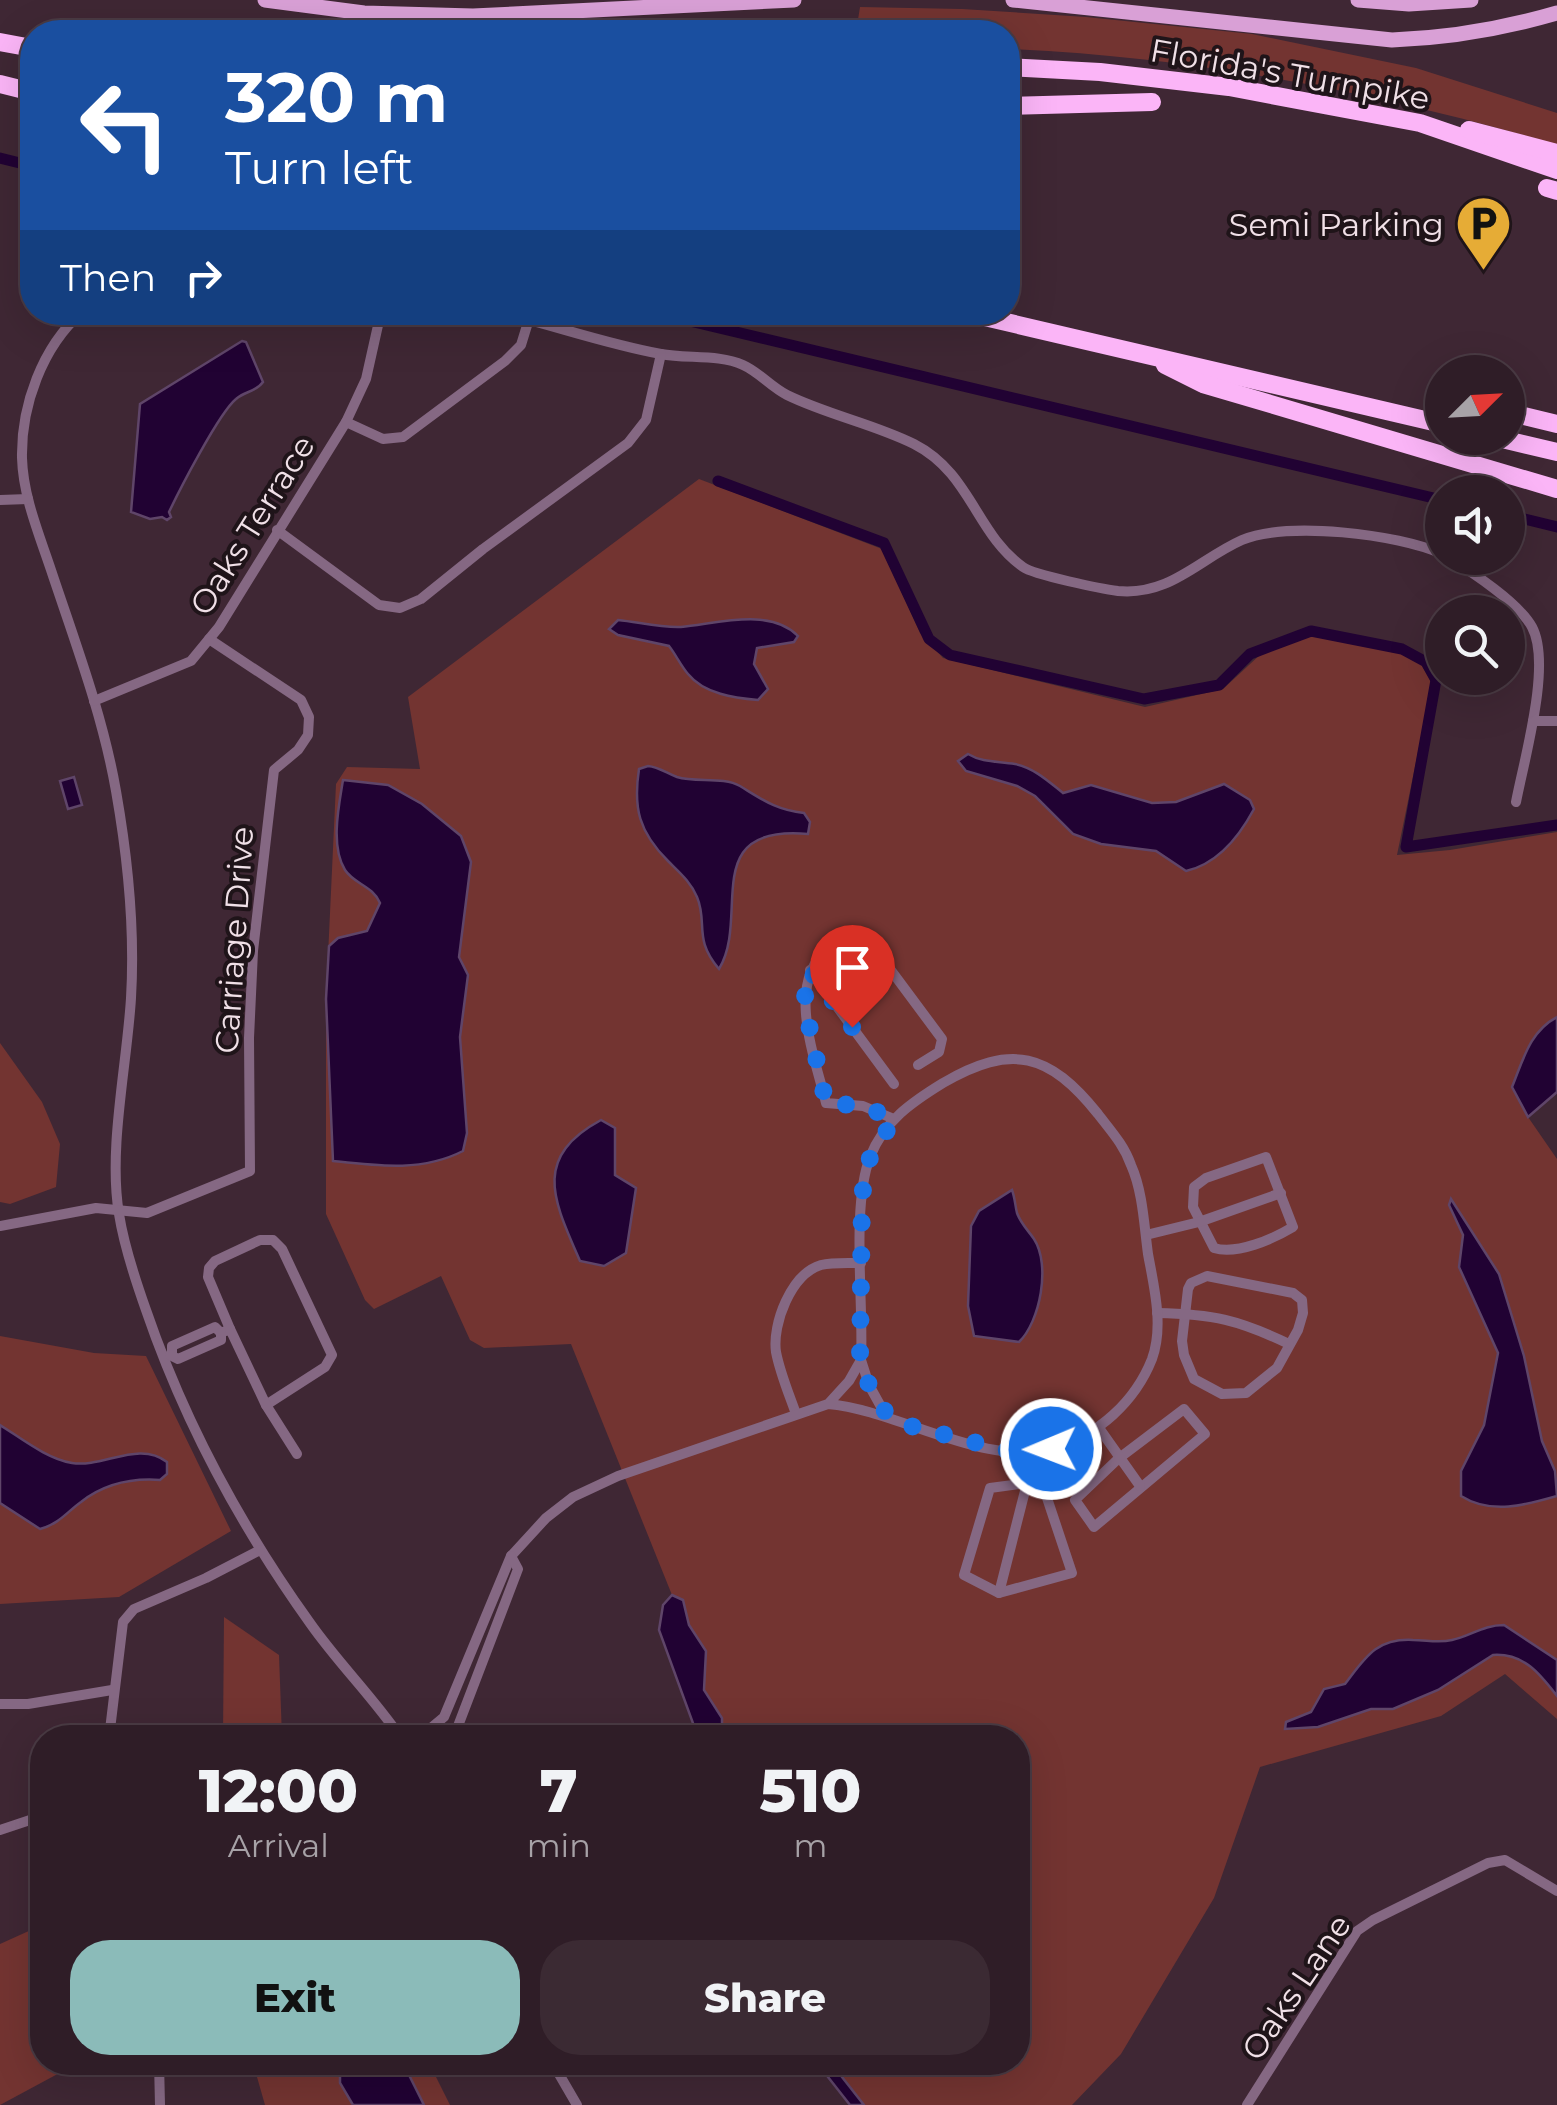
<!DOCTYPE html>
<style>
:root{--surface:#2f1d27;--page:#3b2a33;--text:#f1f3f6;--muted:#a7a2a7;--line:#4a3b44;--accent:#8bbbb9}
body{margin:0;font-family:Montserrat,sans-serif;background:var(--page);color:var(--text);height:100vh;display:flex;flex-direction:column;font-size:38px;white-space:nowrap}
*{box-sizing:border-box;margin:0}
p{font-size:32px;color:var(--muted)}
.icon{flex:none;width:55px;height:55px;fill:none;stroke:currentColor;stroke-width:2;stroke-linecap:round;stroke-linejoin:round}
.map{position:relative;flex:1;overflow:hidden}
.details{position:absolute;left:30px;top:1725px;width:1000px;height:350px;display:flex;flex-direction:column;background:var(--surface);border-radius:40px;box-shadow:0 10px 40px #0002,0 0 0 2px var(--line)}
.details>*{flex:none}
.guide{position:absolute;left:20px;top:20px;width:1000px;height:305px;border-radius:40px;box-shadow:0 10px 40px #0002,0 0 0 2px var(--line);background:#1a4fa0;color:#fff;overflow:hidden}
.needle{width:65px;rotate:66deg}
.fabs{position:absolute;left:1425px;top:355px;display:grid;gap:20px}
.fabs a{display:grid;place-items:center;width:100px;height:100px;border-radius:50%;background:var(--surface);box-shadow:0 10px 40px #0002,0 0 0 2px var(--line);font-size:50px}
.pin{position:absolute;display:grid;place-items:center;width:85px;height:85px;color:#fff;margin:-102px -42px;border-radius:50% 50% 50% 0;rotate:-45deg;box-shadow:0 0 10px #0007}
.pin .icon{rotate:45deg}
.me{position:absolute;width:110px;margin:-55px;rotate:269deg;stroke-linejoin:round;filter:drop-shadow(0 0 8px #0008)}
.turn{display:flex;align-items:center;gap:35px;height:210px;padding:0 40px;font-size:45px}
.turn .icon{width:130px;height:130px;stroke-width:2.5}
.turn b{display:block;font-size:70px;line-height:85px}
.then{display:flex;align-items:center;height:95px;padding:0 40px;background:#0003;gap:20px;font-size:38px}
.eta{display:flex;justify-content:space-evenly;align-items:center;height:170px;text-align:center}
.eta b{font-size:60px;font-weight:800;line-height:70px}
.button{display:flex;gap:20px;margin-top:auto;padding:20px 40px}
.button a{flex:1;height:115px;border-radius:40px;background:var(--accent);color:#111;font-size:40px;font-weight:800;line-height:115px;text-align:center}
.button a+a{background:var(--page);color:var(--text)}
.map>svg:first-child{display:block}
</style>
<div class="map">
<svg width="1557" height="2105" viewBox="0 0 1557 2105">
<rect width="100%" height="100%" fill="#3f2734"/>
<!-- green -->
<g fill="#733431">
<path d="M860,7L962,9L1086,17L1252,34L1416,68L1557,113V145C1379,92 1193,57 1008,49V32H856Z"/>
<path d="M699,479L882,549L920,633L943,658L1145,707L1223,689L1262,653L1313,635L1401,653L1421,664L1430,680V693L1397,855L1450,850L1557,832V1017C1530,1032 1523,1059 1513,1087L1528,1117L1557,1159V1719L1505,1674L1441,1716L1260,1767L1214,1898L1121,2054L1072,2105H864L831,2063L1018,2062V1738L722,1737V1718L704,1690L706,1651L689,1624L683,1600L672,1595L571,1344L484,1348L470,1340L441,1276L374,1309L365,1300L326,1214V999L336,784L347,767L420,769L408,697Z"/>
<path d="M0,1043L42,1102L60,1144L56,1187L10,1204L0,1202Z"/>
<path d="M0,1336L94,1353L146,1356L231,1531L119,1597L0,1604Z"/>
<path d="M224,1617L279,1655L282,1737H223Z"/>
<path d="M42,1925V2062L78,2063L0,2105V1944Z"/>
<path d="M253,2063H429L450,2105H265Z"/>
</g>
<!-- water -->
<g fill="#210233" stroke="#5f4569" stroke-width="2.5">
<path d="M242,341L246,342L263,382C256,392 245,391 236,399C219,413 180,489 169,512L171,517L167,520L162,517L150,519L131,512L140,404Z"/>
<path d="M618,620C638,622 661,628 681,627C716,624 770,607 798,636L794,642L757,648L754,664L768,689L758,700C735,698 704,694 688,674C681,666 676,655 669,646L618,635L609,629Z"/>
<path d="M968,754C983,763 998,761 1015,764C1034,768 1048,781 1063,793L1091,785L1152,803L1176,802L1224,784L1250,800L1254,809C1239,837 1217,864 1186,871L1156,851L1101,844L1073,834L1035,796L1017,786L966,771L958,761Z"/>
<path d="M648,766C659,767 666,773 677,777C696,783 723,776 740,786C763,800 776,810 804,813L810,822L808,834C697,824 751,917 719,969C693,939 708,923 697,897C691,882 679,872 668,861C639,832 633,808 639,769Z"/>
<path d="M74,777L82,805L68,809L60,781Z"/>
<path d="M343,780L388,785L422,804L461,836L471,862L459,957L468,975L460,1037L467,1133L463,1151C422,1172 378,1166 333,1161L326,999L329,946L338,938L367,931L380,903C373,886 354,884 345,870C330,846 339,805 343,780Z"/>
<path d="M1557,1017V1092L1528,1117L1512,1087C1523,1060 1530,1031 1557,1017Z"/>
<path d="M601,1120L615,1128V1175L636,1188L626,1253L604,1266L580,1261C554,1201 531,1158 601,1120Z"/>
<path d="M1012,1190C1015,1198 1015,1205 1017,1213C1021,1224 1028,1230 1034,1239C1051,1265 1040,1322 1019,1342L974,1336L968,1306L971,1226L979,1211Z"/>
<path d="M1451,1199L1499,1274L1524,1356L1542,1441L1555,1471L1557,1496C1526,1505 1491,1515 1461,1496V1471L1484,1425L1498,1353L1459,1267L1463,1235L1449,1205Z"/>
<path d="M0,1425C21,1438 47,1459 72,1463C103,1468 139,1440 167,1462V1474L160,1480C132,1478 104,1484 81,1502C67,1512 59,1524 40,1529L0,1503Z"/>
<path d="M672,1595L683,1600L689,1625L706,1651L704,1690L722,1718V1737H698L659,1630L663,1605Z"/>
<path d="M1504,1625L1557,1660V1696C1540,1674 1524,1653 1493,1655L1438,1690L1393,1709H1371L1318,1727L1285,1729L1286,1722L1311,1712L1324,1689L1345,1684C1365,1658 1376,1638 1413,1640C1427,1640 1438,1643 1452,1640C1471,1636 1483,1625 1504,1625Z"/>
<path d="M340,2063H403L424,2105H353L340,2083Z"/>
<path d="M817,2063H831L864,2105H850Z"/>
</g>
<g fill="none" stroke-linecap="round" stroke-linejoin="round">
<!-- canal -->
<g stroke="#210233" stroke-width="11">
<path d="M0,158L32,166"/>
<path d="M652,312L1442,500"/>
<path d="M718,481L884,543L929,639L950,655L1144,699L1219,685L1250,654L1311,631L1402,649L1426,662L1436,680L1406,847L1557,825"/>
<path d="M1508,515L1557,527"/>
</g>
<!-- street -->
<g stroke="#856883" stroke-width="10">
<path d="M82,312C42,347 21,406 22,458C23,496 39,534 51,570C75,642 103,716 116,791C128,859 135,930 131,998C127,1065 108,1149 119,1214C124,1246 135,1279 146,1310C184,1421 242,1528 310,1623C338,1663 373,1697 401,1738"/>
<path d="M499,312C553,325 606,344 661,354C686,359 719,354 743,365C759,372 771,387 787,395C828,415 874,424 914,444C971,473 976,534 1023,567C1034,575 1102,589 1118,591C1170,596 1199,559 1242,540C1287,521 1398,534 1442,554"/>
<path d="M346,422L383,439L403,437L505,361L521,345L529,319"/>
<path d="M0,500L28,499"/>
<path d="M277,530L379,605L400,608L421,599L483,549L628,443L646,420L661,354"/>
<path d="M1449,558C1472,572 1519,603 1532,627C1552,664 1524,760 1516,802"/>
<path d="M94,701L191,661L219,627L346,422L366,379L381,312"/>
<path d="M1533,721H1557"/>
<path d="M810,970L894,1084"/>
<path d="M894,1119L863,1106L826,1103C815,1057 785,984 828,948C837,940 854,938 864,934L942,1039L939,1052L918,1065"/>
<path d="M1266,1157L1293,1227C1273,1239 1237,1255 1214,1248L1193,1207L1194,1187L1206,1178Z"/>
<path d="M0,1226L96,1208L147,1213L250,1171L249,1038L253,951L274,770L298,750L308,735L309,717L301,700L209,639"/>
<path d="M1146,1235L1199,1222L1281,1193"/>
<path d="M1207,1276L1293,1293L1302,1300L1303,1313L1298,1330L1277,1368L1246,1393L1222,1394L1194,1379L1184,1355L1182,1341L1188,1289L1191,1283Z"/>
<path d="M1157,1313C1213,1314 1239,1320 1289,1344"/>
<path d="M230,1329L208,1277L209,1268L215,1261L260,1240H273L282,1249L332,1355L325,1367L266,1405"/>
<path d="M172,1354V1346L215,1327L221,1333L230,1329L266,1405L297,1454"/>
<path d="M170,1355L178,1359L221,1340V1333"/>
<path d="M861,1360L869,1385L885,1414"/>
<path d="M1184,1409L1205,1434L1094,1527L1075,1500L1118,1459Z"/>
<path d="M796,1414C789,1394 780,1373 776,1352C772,1324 791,1274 821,1265C833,1262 849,1263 861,1263"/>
<path d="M1099,1428L1140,1486"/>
<path d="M1027,1483L1044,1489L1072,1573L999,1593L964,1575L990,1488Z"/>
<path d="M999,1593L1027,1483L1021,1454"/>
<path d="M0,1704H28L112,1690"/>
<path d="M109,1738L123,1622L134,1609L206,1578L260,1550"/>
<path d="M419,1738L444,1717L511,1556L546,1518L573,1497L618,1476L828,1404L849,1381L861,1360C864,1304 851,1207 870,1157C884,1121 912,1102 943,1083C1012,1043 1049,1053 1098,1114C1111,1131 1124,1145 1131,1165C1143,1192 1144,1225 1148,1254C1154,1287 1164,1326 1152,1359C1135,1402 1098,1435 1055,1448C986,1469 898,1410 828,1404"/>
<path d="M445,1738L458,1726L518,1569L511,1556"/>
<path d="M0,1830L42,1816"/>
<path d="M159,2062L160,2105"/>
<path d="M552,2062L577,2105"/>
<path d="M1247,2105L1357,1931L1373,1920L1488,1863L1505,1860L1557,1891"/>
</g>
<!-- primary -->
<g stroke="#d9a0d6" stroke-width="15">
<path d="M265,0L364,13L473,16L794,0"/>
<path d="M1013,0L1392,40C1449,38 1502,29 1557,13"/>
<path d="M1358,0L1409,4L1471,0"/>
</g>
<!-- highway -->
<g stroke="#fbb5f7" stroke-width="18">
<path d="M0,42L32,48"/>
<path d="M1008,67L1100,72L1229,87L1420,123L1557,170"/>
<path d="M0,84L32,92"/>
<path d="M1008,106L1152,102"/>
<path d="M1469,130L1557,153"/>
<path d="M1547,188L1557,191"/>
<path d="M963,312L1442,424"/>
<path d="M1165,365L1203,384L1557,489"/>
<path d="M1508,412L1557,424"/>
<path d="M1498,438L1557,452"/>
</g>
</g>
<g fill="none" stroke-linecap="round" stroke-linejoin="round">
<!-- route -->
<path stroke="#1a73e8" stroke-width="18" stroke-dasharray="0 32.4" d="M852,1027L810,970L804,1002L826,1103L863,1106L894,1119L869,1160L862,1195L860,1360C870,1388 876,1411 903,1424L1021,1454L1051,1449"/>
</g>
<!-- icons -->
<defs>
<symbol id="parking-pin" viewBox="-11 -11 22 30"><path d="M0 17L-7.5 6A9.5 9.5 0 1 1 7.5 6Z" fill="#e6ac36" stroke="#1f1419"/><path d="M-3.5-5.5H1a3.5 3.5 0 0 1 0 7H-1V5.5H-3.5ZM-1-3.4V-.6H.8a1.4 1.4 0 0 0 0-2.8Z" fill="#111"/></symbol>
</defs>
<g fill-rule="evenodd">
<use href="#parking-pin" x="1452" y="192" width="63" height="86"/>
</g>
<g text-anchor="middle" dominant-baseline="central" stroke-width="8" stroke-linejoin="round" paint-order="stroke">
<!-- street labels -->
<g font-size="32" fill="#f0e0e7" stroke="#1f1419">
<text transform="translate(1290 74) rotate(10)">Florida's Turnpike</text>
<text transform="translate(252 525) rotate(-58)">Oaks Terrace</text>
<text transform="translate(234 940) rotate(-86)">Carriage Drive</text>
<text transform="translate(1296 1987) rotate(-56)">Oaks Lane</text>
</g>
<!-- poi labels -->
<g font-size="32" fill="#f0e0e7" stroke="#1f1419" text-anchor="end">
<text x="1444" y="224">Semi Parking</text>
</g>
</g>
</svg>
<div class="fabs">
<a><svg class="needle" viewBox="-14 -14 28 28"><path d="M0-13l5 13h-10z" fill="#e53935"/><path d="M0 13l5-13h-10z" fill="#a7a2a7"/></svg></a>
<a><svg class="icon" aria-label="sound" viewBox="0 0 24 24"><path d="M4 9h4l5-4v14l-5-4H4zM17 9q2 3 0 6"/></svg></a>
<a><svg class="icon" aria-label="search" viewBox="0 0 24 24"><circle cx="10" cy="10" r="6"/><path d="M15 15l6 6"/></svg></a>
</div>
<div class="pin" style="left:852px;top:1027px;background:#d93025"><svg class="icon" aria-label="arrive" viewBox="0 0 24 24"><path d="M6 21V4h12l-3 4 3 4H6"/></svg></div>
<svg class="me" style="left:1051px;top:1449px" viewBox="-20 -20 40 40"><circle r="17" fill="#1a73e8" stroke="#fff" stroke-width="3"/><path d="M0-11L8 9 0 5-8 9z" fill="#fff"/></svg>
<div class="guide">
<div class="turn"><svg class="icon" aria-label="left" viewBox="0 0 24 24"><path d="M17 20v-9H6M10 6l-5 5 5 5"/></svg><div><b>320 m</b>Turn left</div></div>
<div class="then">Then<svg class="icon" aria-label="right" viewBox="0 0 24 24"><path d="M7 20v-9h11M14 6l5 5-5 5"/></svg></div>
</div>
<section class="details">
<div class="eta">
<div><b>12:00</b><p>Arrival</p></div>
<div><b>7</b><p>min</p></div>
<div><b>510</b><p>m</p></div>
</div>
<div class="button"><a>Exit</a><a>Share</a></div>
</section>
</div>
